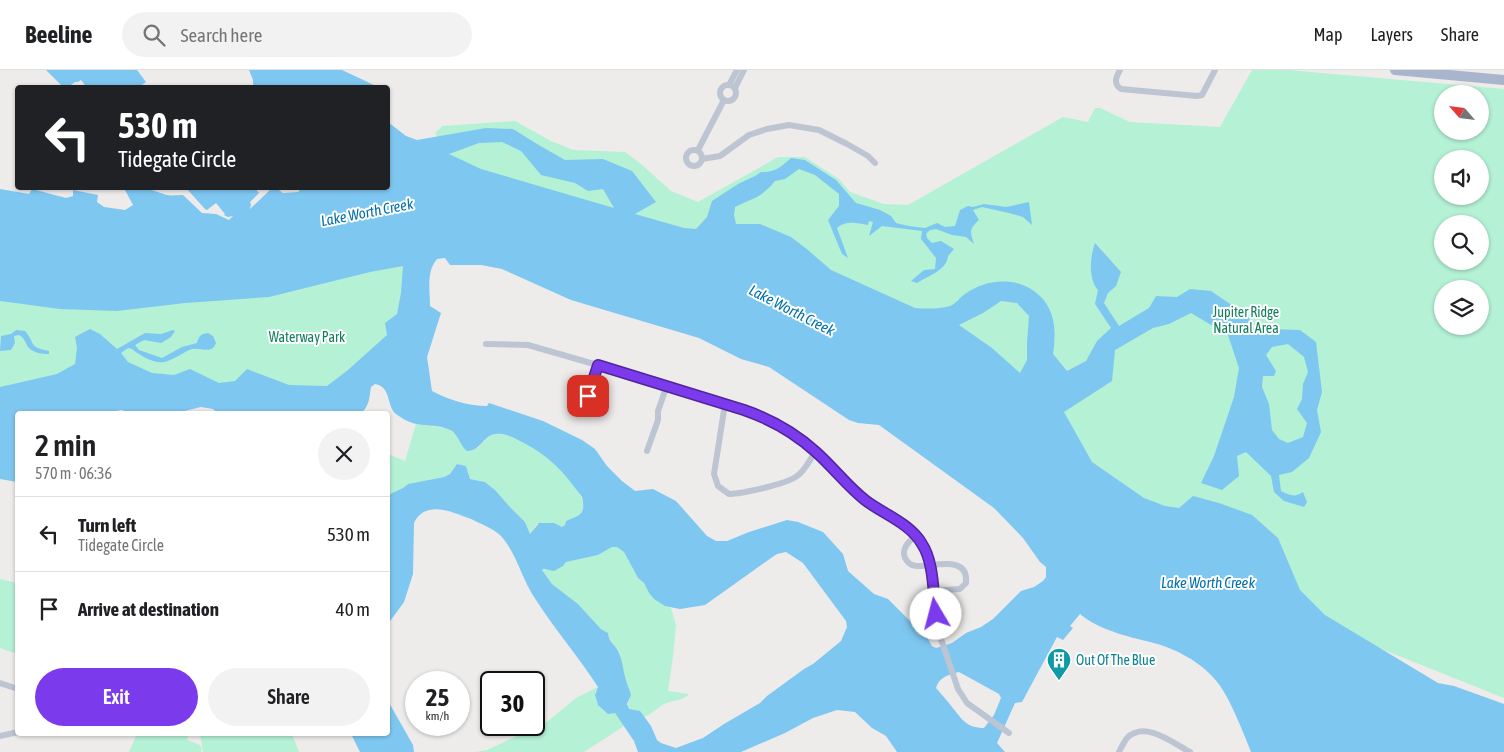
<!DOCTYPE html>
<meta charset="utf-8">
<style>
:root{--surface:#fff;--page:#f2f2f2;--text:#202124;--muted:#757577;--line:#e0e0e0;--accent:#7c3aed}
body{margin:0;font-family:"Asap Condensed",sans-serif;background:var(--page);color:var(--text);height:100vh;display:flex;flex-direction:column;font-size:19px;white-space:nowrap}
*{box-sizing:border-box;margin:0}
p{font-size:16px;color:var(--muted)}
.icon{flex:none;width:28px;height:28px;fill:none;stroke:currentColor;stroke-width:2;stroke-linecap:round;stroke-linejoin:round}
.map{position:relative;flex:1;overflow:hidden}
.panel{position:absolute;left:15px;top:341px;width:375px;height:325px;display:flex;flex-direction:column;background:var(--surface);border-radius:5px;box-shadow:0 1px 4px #0004}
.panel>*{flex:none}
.guide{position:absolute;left:15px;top:15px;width:375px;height:105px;border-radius:5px;box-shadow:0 1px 4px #0004;background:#202124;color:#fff;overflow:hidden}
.needle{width:32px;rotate:298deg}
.tools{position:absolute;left:1434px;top:15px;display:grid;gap:10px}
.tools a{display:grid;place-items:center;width:55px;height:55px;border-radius:50%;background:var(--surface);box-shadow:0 1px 4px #0004;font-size:25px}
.speed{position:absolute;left:405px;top:601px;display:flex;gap:10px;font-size:25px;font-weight:700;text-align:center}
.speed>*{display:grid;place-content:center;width:65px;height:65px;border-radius:50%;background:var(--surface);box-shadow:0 1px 4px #0004;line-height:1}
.speed small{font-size:12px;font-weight:400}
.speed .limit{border:2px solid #111;border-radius:8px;background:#fff;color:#111}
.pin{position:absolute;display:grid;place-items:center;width:42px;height:42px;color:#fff;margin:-21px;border-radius:10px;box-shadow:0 2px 8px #0006}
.me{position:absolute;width:55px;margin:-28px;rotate:352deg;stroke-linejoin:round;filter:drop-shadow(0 0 4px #0008)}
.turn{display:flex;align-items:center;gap:18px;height:105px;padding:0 20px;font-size:22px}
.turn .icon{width:65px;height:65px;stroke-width:2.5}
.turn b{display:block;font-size:35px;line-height:42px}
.round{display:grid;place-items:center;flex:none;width:52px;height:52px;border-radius:26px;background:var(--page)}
.head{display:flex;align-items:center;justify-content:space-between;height:85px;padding:0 20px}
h1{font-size:30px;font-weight:600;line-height:38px}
.cta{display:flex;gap:10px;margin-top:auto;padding:10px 20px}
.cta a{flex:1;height:58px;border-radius:30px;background:var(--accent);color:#fff;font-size:20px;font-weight:600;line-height:58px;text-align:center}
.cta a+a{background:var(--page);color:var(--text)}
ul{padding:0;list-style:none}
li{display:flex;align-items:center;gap:15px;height:75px;padding:0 20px;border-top:1px solid var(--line)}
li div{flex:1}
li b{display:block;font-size:19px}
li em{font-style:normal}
header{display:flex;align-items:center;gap:30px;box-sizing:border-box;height:70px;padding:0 25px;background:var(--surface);border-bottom:1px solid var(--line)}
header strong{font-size:24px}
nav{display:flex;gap:28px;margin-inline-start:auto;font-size:18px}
.search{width:350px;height:45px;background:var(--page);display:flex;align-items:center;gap:12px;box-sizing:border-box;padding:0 18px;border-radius:28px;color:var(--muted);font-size:19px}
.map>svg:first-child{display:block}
</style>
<header>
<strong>Beeline</strong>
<div class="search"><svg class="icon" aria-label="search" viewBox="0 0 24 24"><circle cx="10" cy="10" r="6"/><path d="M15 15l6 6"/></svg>Search here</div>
<nav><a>Map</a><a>Layers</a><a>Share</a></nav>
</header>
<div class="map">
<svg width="1504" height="682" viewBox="0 0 1504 682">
<rect width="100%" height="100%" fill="#eeebeb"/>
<!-- green -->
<g fill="#b4f1d5" fill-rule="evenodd">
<path d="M1252,0H1288L1504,19V628L1279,538L1194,471L831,200L808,180L685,162L519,116L448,86L435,63L442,56L515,51L551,71L573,80L625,82L641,94L671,121L698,132L778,87H805L839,109L850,122L884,134L908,135L1063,47L1088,52L1095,38H1100L1130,52L1220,57ZM1442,24H1480V61H1442ZM1442,89H1480V126H1442ZM1442,154H1480V191H1442ZM1442,219H1480V256H1442Z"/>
<path d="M391,189L409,200L404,227L384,276L322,322L18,344L0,384V226Z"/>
<path d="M416,354L451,359V361L478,378C482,373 488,365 495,364C515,362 550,387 563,401C566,405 569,410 572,414C579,423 588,433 580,445C577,449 571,449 566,451L565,455L562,457L552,453L537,454L530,464L525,452L510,437L495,420L485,412L470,409L466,396L457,394L450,404L444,407L408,414L403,418L388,425V384L405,391Z"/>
<path d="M612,477H617L624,482L638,508L644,513L649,523L654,529L671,538L676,555L673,587L668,621L689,624C683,631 672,630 664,634C659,637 648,647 643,647C639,647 632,643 628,641C627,632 631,630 630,623C630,618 628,616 626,612C623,603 622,594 620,585C617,576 608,572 607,562L601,559L578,534L552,514L542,500L558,499L566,492L598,485Z"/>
<path d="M0,509L17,513V584L0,578Z"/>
<path d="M598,617L595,623C598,643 602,634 614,642C618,645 621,652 624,656L584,682H475L487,680L547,652L576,628Z"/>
<path d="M137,664H189L187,670L200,675L202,680L201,682H129Z"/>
<path d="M200,664H292L299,682H203Z"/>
</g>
<!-- water -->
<g fill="#7ec7f1" fill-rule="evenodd">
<path d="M46,0H137L146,12L139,17L87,18L81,10L78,12H75L68,17H63Z"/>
<path d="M249,0H342L374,15L375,17H253V10Z"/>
<path d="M388,52L406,66L417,70L486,58L513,59L537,74L565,90L603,89L632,101L656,132L635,144L684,158L696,159L707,147L712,131L738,114L755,106L761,102C774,103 781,97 791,88L805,90L836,110L856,133L880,140L891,146L896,153L909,156L925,158L937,153L945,157L955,156L960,140L968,136L973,137L984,134L1006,137L1029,132L1032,155L1023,147L1009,143L982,137L973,140L979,150C969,159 970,162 974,174L966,167L952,165L936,159L930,160L926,164L927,168L932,173L941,171L954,179L948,186C947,200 928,206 917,213L911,211L924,200L935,199L936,188L921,169L922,161L882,156L869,166L873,152L869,151L868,155C857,153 846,150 837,158L848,188L842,184L828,150L839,136V124L815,105L799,99L785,109L775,111C760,129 754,127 735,137L734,145L736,154H760L791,167L808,180L831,200L915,238C927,239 939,239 950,236C956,234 960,227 965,224C987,208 1020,206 1040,226C1056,242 1056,263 1053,284L1067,301L1086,291L1097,271L1111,258L1095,234L1098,220C1088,209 1090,187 1095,173L1121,202L1116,216L1108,223L1104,233L1119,256L1149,238L1156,226L1177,227L1190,219L1211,221L1248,246L1256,264L1268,259L1300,260L1316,272L1322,322L1317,340L1321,362L1309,388L1292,402L1279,405L1281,421C1289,425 1295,428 1303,422L1307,432L1304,437L1284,431L1274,422L1271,406L1246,382L1237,386L1239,406L1222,420L1201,413L1214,386L1234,327L1239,298L1228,265L1191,243L1169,254L1153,258L1115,280L1112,311L1064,342L1092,392L1144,428L1165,436L1179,438L1193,426L1219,433L1252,445L1278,468L1300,520L1325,545L1438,613L1454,616L1504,634V682H1251C1244,664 1237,647 1228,629C1225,624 1222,618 1218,613C1202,592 1175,578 1150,572C1129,567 1097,559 1080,544L1070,556L1073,558L1063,570L1057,567L1022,632L1015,633L997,673L1005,682H897L886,666L872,658L855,642L837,640L813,648L785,663L741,682H638L634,671L615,643L608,644L598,635L595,625L598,617C579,587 555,560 536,530C522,510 517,484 501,466C493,458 481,454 471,449C453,442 425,429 414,453L413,504L404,532L388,554V425L403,418L408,414L444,407L450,404L457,394L466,396L470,409L485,412L495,420L510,437L525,452L530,464L539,453H554L562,457L565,455L566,451C580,445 586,445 582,427C562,400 549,385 518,370C512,367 504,363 496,364C483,365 481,381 467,381C459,375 459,363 448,359C438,355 427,356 417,354C410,353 401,348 396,344C386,336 392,317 375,314L371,317C369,328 370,336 360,344H219L213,339L201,337L172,344H130L122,340L115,341L112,344H18L17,412L0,409V317L57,304L75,294L77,278L75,267L90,259L100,264L117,279L145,263L161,264L173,260L175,261L171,267L161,273L144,270L135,275L139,280L162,288L182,277L197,273C199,266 200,264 208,263L213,266L216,273C212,285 201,277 192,279C183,282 174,290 164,292C154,294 139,285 132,279L128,278L121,283L128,292L152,303L174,305L190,299L219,313L235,311L247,299L289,315L327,316L348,300L387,265L385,253L397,244L401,223L403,196L370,202L269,227L185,233L117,241L60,239L0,231V119L29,124L32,119L66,128L73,126V120L98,125L97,132L104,137L125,140L133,135L125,120C137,112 155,122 167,125C172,126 178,125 183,125L202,143L216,144L229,150L233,146L228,147L224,145L225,144L216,133L207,140L205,139L186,118H255L259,123L250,132L251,134L250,139L270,120L276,118L283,123L298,122L302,118H388ZM502,72L521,81L541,105L575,113L588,121L603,119L614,138L481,99L449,84L479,73ZM445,188L450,195H481L502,199L571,230L699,268L741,289L769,297L849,350L858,353L879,355L994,438L1023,468L1040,492L1046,497V507L1043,511L1034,517L1021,521L993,549L981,557L966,563L952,573L936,578L932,576L926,565L911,552L888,529L874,524L848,501L843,484L823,462L798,452L787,450L749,462L727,471H716L707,466L676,431L653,419L635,421L622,411L607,396L595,379L582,370L543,351L489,333L487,336C469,336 449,330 432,321L427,287L441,243L430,236C430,220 426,202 437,189ZM1001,231L1017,233L1029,246L1027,273V290L1020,303L992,278L959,255L983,243ZM1288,274L1304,287L1308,302L1303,314L1302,329L1297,339L1307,353L1303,367L1288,373L1279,369L1272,360L1269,334L1262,317L1263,306H1274L1276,301L1266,285L1272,277ZM612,477H617L624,482L638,508L644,513L649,523L654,529L665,536L680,539L705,535L771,488L777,484L786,482L803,493L846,551L847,557L841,571L813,594L804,599L767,626L760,633L724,654L703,668L684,675L676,678L661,673L657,670L651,656L640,641L629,639L627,634L631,625C630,620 627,615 626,610C623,601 623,592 619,583C616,575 608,572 608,563L601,559L578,534L552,514L542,500L544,499L554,501L563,496L566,492L598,485ZM959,602L999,624L1001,628L994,645L984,658C966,658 962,649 952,637C947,630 941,624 936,618C939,607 948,605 959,602Z"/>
<path d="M16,260L25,261C36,274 28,277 49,281V284C42,284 34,283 29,278C25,273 25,268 19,265L14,266L15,273L11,280L0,281L1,266L11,264Z"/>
<path d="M388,631L413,675L414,682H360L351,664H388Z"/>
</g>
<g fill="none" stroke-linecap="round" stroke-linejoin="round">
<!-- minor -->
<g stroke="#bdc5d2" stroke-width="6">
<path d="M1120,0C1116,7 1113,14 1121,19L1197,26L1202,25L1215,0"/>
<circle cx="728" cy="23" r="8"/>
<path d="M729,15L737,0"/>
<path d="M735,18L744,0"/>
<circle cx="694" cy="88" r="8"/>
<path d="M698,80L724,30"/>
<path d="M702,89L720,86L749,65L767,59L789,55L819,60L847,74L868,86L875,93"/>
<path d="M486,274L528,275L667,315L744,340L764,347L783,357L816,381L857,424L872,436L906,457L916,465L923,475L932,501L933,521L939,563L958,619L967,633L1009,663"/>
<path d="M588,326L598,295"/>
<path d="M725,334L714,404L718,416L729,424C741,424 787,414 797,406C805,401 810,389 816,381"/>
<path d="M647,381L658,350V341L667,315"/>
<path d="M916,465C908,472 899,481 907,491C910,495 913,496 917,496C933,497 969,484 966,513L960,519L933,521"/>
<path d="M0,613L18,619"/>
<path d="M0,666L18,662"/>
<path d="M1119,682C1121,678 1124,672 1127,668C1145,650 1173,673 1190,682"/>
</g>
<!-- primary -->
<path stroke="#a8b5cd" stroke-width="10" d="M1395,0L1504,10"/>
</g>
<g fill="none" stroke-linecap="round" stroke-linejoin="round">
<defs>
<path id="route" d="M588,326L598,295L744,340C770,349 794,362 816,382C833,397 847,416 865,430C883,444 910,453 922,474C934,492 933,523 936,544"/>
</defs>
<!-- route casing -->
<use href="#route" stroke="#51269a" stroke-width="12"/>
<!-- route -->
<use href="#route" stroke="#7c3aed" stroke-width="9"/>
</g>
<!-- icons -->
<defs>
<symbol id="building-pin" viewBox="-11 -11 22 30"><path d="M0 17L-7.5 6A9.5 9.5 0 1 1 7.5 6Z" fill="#0f9aa8" stroke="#fff"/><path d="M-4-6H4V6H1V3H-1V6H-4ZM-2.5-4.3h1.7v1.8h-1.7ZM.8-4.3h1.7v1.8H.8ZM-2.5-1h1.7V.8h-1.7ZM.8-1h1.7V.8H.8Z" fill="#fff"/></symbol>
</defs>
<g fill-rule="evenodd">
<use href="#building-pin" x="1045" y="576" width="28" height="38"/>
</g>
<g text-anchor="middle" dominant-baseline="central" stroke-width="4" stroke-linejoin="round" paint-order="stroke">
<!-- park labels -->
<g font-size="14" fill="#107e58" stroke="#fff">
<text x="1246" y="242">Jupiter Ridge<tspan x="1246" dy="16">Natural Area</tspan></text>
<text x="307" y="267">Waterway Park</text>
</g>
<!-- culture labels -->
<g font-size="14" fill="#0d838f" stroke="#fff" text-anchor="start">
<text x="1076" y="590">Out Of The Blue</text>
</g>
<!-- water labels -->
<g font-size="15" font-style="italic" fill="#036fac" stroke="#fff">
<text transform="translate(367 142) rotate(-11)">Lake Worth Creek</text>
<text transform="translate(792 240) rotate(27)">Lake Worth Creek</text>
<text x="1208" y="512">Lake Worth Creek</text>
</g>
</g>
</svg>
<div class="tools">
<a><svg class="needle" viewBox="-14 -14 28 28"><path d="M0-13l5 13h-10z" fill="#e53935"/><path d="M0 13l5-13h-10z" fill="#757577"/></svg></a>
<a><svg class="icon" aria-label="sound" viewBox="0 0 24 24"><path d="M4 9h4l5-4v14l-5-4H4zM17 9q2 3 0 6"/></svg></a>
<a><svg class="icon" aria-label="search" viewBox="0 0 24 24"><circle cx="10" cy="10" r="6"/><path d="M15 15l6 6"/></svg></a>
<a><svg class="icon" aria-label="layers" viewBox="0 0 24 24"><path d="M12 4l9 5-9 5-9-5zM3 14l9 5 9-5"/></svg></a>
</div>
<div class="speed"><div>25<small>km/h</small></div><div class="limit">30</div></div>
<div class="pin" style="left:588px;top:326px;background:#d93025"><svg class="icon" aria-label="arrive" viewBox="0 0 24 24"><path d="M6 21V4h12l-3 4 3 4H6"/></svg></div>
<svg class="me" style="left:936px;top:544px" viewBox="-20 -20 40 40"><circle r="19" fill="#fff"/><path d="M0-13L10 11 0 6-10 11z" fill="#7c3aed"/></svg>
<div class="guide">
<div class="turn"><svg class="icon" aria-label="left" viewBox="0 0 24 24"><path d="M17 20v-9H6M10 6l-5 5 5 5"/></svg><div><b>530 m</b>Tidegate Circle</div></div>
</div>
<section class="panel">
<div class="head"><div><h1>2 min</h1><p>570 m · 06:36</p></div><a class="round"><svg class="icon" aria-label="close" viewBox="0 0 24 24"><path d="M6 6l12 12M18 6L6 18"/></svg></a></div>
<ul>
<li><svg class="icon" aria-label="left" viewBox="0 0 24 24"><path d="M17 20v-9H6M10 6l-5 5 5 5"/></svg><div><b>Turn left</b><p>Tidegate Circle</p></div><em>530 m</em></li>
<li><svg class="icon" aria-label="arrive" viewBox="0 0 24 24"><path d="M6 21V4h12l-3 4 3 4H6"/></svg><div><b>Arrive at destination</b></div><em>40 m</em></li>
</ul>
<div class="cta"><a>Exit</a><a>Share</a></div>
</section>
</div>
